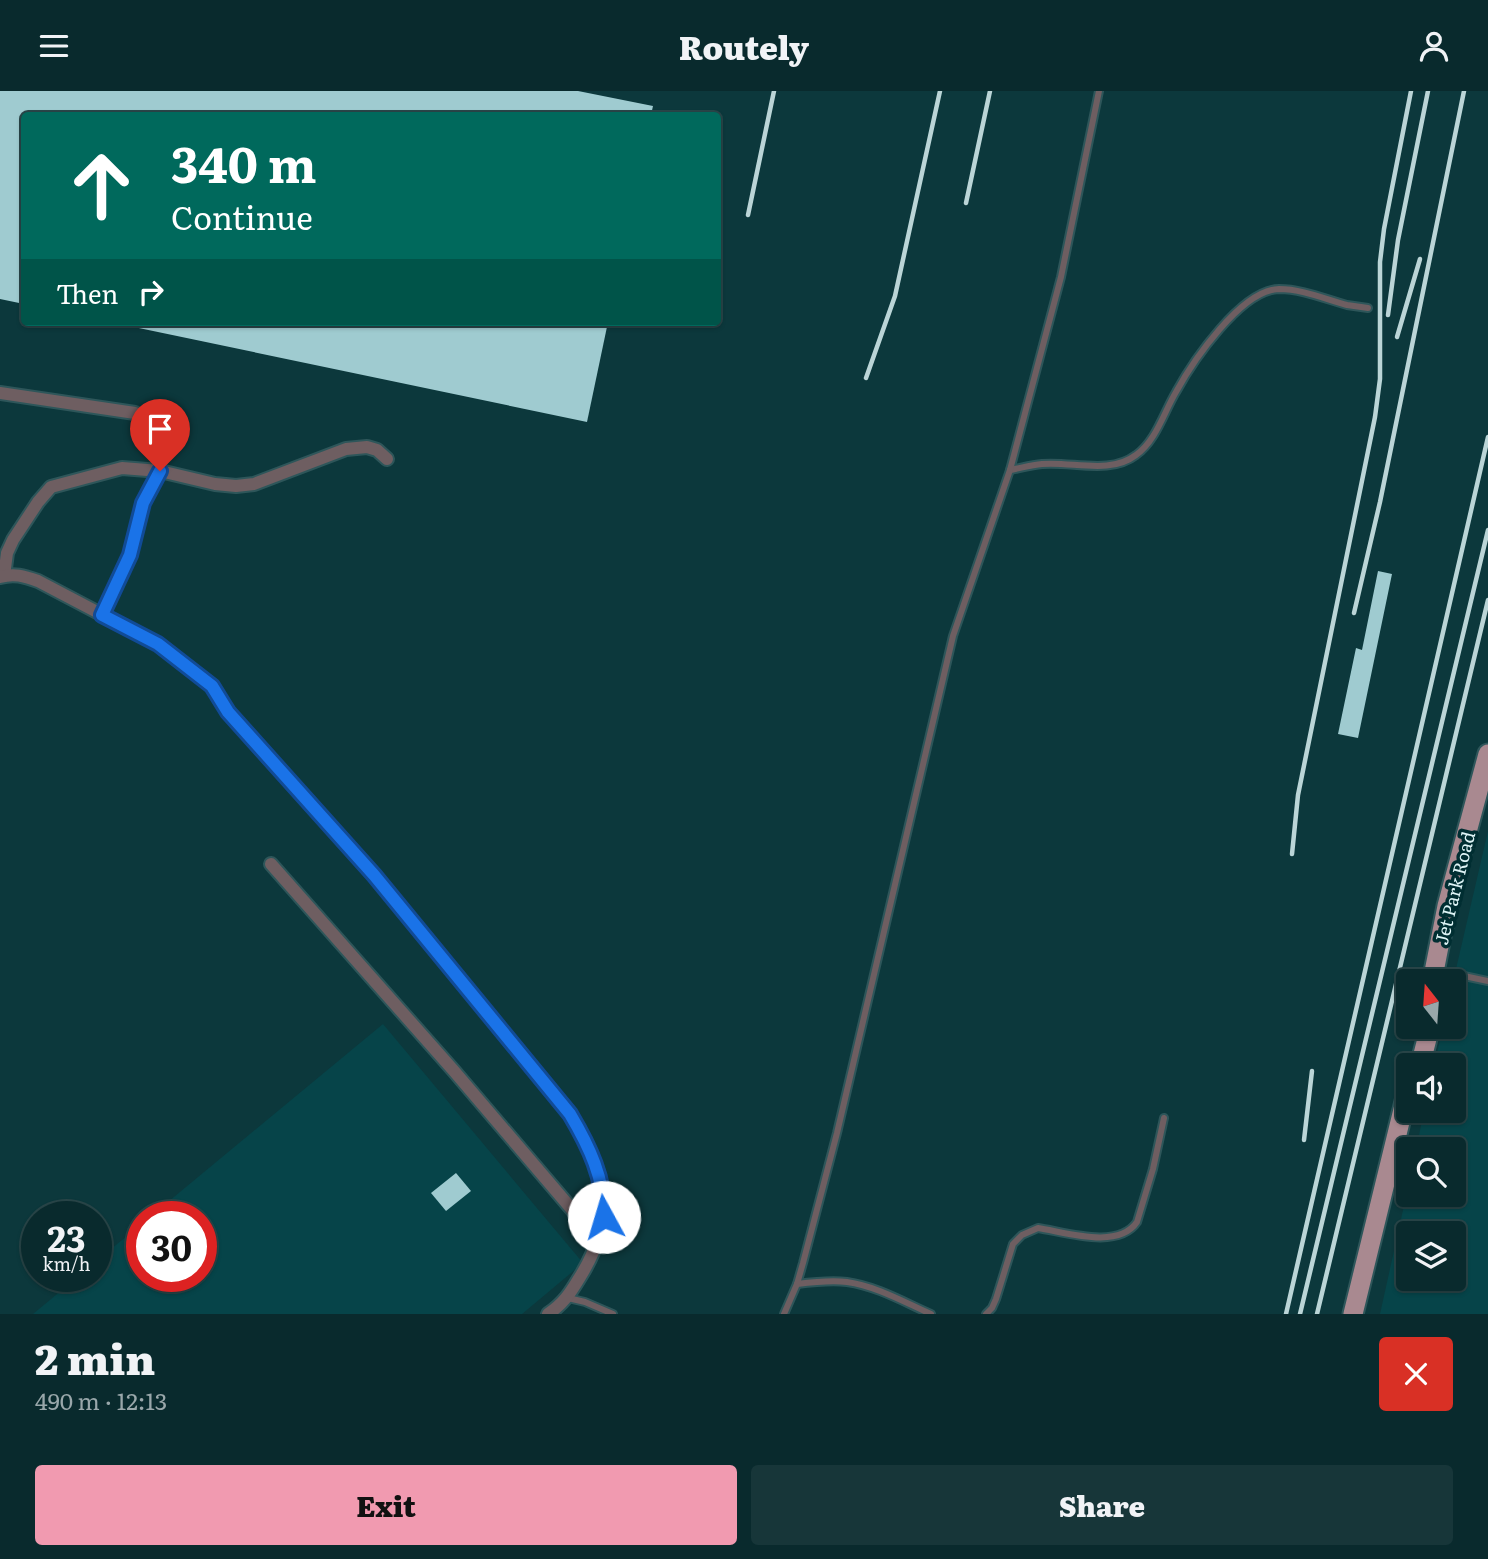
<!DOCTYPE html>
<meta charset="utf-8">
<style>
:root{--surface:#092a2d;--page:#173639;--text:#f1f3f6;--muted:#99a7aa;--line:#294649;--accent:#f19ab0}
body{margin:0;font-family:Literata,serif;background:var(--page);color:var(--text);height:100vh;display:flex;flex-direction:column;font-size:26px;white-space:nowrap}
*{box-sizing:border-box;margin:0}
p{font-size:23px;color:var(--muted)}
.icon{flex:none;width:38px;height:38px;fill:none;stroke:currentColor;stroke-width:2;stroke-linecap:round;stroke-linejoin:round}
.map{position:relative;height:1223px;overflow:hidden}
.drawer{display:flex;flex-direction:column;background:var(--surface);flex:1}
.drawer>*{flex:none}
.guide{position:absolute;left:21px;top:21px;width:700px;height:214px;border-radius:7px;box-shadow:0 2px 5px #0004,0 0 0 2px var(--line);background:#00695c;color:#fff;overflow:hidden}
.needle{width:46px;rotate:343deg}
.buttons{position:absolute;left:1396px;top:878px;display:grid;gap:14px}
.buttons a{display:grid;place-items:center;width:70px;height:70px;border-radius:7px;background:var(--surface);box-shadow:0 2px 5px #0004,0 0 0 2px var(--line);font-size:35px}
.speed{position:absolute;left:21px;top:1110px;display:flex;gap:14px;font-size:35px;font-weight:700;text-align:center}
.speed>*{display:grid;place-content:center;width:91px;height:91px;border-radius:50%;background:var(--surface);box-shadow:0 2px 5px #0004,0 0 0 2px var(--line);line-height:1}
.speed small{font-size:18px;font-weight:400}
.speed .limit{border:10px solid #d22;background:#fff;color:#111}
.pin{position:absolute;display:grid;place-items:center;width:60px;height:60px;color:#fff;margin:-72px -30px;border-radius:50% 50% 50% 0;rotate:-45deg;box-shadow:0 0 7px #0007}
.pin .icon{rotate:45deg}
.me{position:absolute;width:77px;margin:-38px;rotate:354deg;stroke-linejoin:round;filter:drop-shadow(0 0 5px #0008)}
.turn{display:flex;align-items:center;gap:24px;height:147px;padding:0 35px;font-size:32px}
.turn .icon{width:91px;height:91px;stroke-width:2.5}
.turn b{display:block;font-size:49px;line-height:60px}
.then{display:flex;align-items:center;height:66px;padding:0 35px;background:#0003;gap:14px;font-size:26px}
.round{display:grid;place-items:center;flex:none;width:74px;height:74px;border-radius:7px;background:var(--page)}
.headline{display:flex;align-items:center;justify-content:space-between;height:119px;padding:0 35px}
h1{font-size:42px;font-weight:800;line-height:52px}
.cta{display:flex;gap:14px;margin-top:auto;padding:14px 35px}
.cta a{flex:1;height:80px;border-radius:7px;background:var(--accent);color:#111;font-size:28px;font-weight:800;line-height:80px;text-align:center}
.cta a+a{background:var(--page);color:var(--text)}
header{display:flex;justify-content:space-between;align-items:center;height:91px;padding:0 35px;background:var(--surface);font-size:32px;font-weight:800}
.map>svg:first-child{display:block}
</style>
<header><svg class="icon" aria-label="menu" viewBox="0 0 24 24"><path d="M4 6h16M4 12h16M4 18h16"/></svg>Routely<svg class="icon" aria-label="person" viewBox="0 0 24 24"><circle cx="12" cy="8" r="4"/><path d="M4 21q1-7 8-7t8 7"/></svg></header>
<div class="map">
<svg width="1488" height="1223" viewBox="0 0 1488 1223">
<rect width="100%" height="100%" fill="#0c383c"/>
<!-- built -->
<g fill="#064449" fill-rule="evenodd">
<path d="M1488,740V1223H1380L1409,1092V1104H1454V1059H1416L1424,1020H1454V975H1434L1443,936H1454V891H1453ZM1409,1143H1454V1188H1409Z"/>
<path d="M383,933L583,1172L522,1223H33L79,1185H96V1170L142,1133V1185H201V1125H151Z"/>
</g>
<!-- building -->
<g fill="#9fcbd0">
<path d="M0,0H578L653,15L651,24H24V213L0,208Z"/>
<path d="M134,231H608L587,331L134,236Z"/>
<path d="M1378,480L1392,483L1358,647L1338,643L1356,557L1362,559Z"/>
<path d="M456,1082L471,1100L446,1120L431,1102Z"/>
</g>
<g fill="none" stroke-linecap="round" stroke-linejoin="round">
<defs>
<g id="service">
<path d="M1010,379C1021,377 1031,374 1042,373C1072,370 1110,384 1136,364C1156,350 1164,321 1176,301C1193,270 1241,199 1279,198C1302,198 1325,208 1347,214C1354,215 1361,216 1368,217"/>
<path d="M1436,879L1488,890"/>
<path d="M797,1193C813,1191 831,1189 847,1191C876,1195 904,1211 931,1223"/>
<path d="M568,1207L585,1211L613,1223"/>
<path d="M784,1223L797,1193L803,1172L837,1042L953,545L1010,379L1061,186L1099,0"/>
<path d="M986,1223L992,1217L996,1208L1013,1153L1022,1144L1038,1137C1065,1141 1118,1159 1137,1131L1153,1078L1164,1027"/>
</g>
<g id="minor">
<path d="M0,302L135,322"/>
<path d="M4,485L7,462L13,449L38,411L51,396L122,377L160,380L215,393L236,395L254,393L346,358L367,356L377,359L387,368"/>
<path d="M0,486C14,482 24,485 38,490L158,553L212,595L228,621L374,784L570,1023C604,1080 618,1121 583,1181C572,1199 566,1211 548,1223"/>
<path d="M102,524L130,464L143,412L160,380"/>
<path d="M271,773L454,980L598,1149"/>
</g>
<g id="primary">
<path d="M1432,891L1447,815L1488,663"/>
<path d="M1420,975L1430,936"/>
<path d="M1353,1223L1409,994"/>
</g>
</defs>
<!-- service casing -->
<use href="#service" stroke="#2e565a" stroke-width="10"/>
<!-- minor casing -->
<use href="#minor" stroke="#2e565a" stroke-width="16"/>
<!-- primary casing -->
<use href="#primary" stroke="#2e565a" stroke-width="23"/>
<!-- service -->
<use href="#service" stroke="#6e5e61" stroke-width="6"/>
<!-- minor -->
<use href="#minor" stroke="#6e5e61" stroke-width="12"/>
<!-- primary -->
<use href="#primary" stroke="#a98990" stroke-width="19"/>
<!-- rail -->
<g stroke="#bbd5d7" stroke-width="4.5">
<path d="M966,112L990,0"/>
<path d="M748,124L774,0"/>
<path d="M1388,224L1398,149L1428,0"/>
<path d="M1397,246L1420,168"/>
<path d="M866,287L895,205L940,0"/>
<path d="M1354,522L1380,411L1464,0"/>
<path d="M1292,763L1298,704L1375,326L1380,288V171L1384,138L1411,0"/>
<path d="M1304,1049L1312,980"/>
<path d="M1286,1223L1488,346"/>
<path d="M1300,1223L1488,439"/>
<path d="M1317,1223L1488,509"/>
</g>
</g>
<g fill="none" stroke-linecap="round" stroke-linejoin="round">
<defs>
<path id="route" d="M160,380L143,412L130,464L102,524L158,553L212,595L228,621L374,784L570,1023C589,1055 605,1088 604,1126"/>
</defs>
<!-- route casing -->
<use href="#route" stroke="#114b97" stroke-width="18"/>
<!-- route -->
<use href="#route" stroke="#1a73e8" stroke-width="12"/>
</g>
<g text-anchor="middle" dominant-baseline="central" stroke-width="7" stroke-linejoin="round" paint-order="stroke">
<!-- street labels -->
<g font-size="18" fill="#def4f6" stroke="#002e32">
<text transform="translate(1454 797) rotate(-76)">Jet Park Road</text>
</g>
</g>
</svg>
<div class="buttons">
<a><svg class="needle" viewBox="-14 -14 28 28"><path d="M0-13l5 13h-10z" fill="#e53935"/><path d="M0 13l5-13h-10z" fill="#99a7aa"/></svg></a>
<a><svg class="icon" aria-label="sound" viewBox="0 0 24 24"><path d="M4 9h4l5-4v14l-5-4H4zM17 9q2 3 0 6"/></svg></a>
<a><svg class="icon" aria-label="search" viewBox="0 0 24 24"><circle cx="10" cy="10" r="6"/><path d="M15 15l6 6"/></svg></a>
<a><svg class="icon" aria-label="layers" viewBox="0 0 24 24"><path d="M12 4l9 5-9 5-9-5zM3 14l9 5 9-5"/></svg></a>
</div>
<div class="speed"><div>23<small>km/h</small></div><div class="limit">30</div></div>
<div class="pin" style="left:160px;top:380px;background:#d93025"><svg class="icon" aria-label="arrive" viewBox="0 0 24 24"><path d="M6 21V4h12l-3 4 3 4H6"/></svg></div>
<svg class="me" style="left:604px;top:1126px" viewBox="-20 -20 40 40"><circle r="19" fill="#fff"/><path d="M0-13L10 11 0 6-10 11z" fill="#1a73e8"/></svg>
<div class="guide">
<div class="turn"><svg class="icon" aria-label="ahead" viewBox="0 0 24 24"><path d="M12 20V5M6 11l6-6 6 6"/></svg><div><b>340 m</b>Continue</div></div>
<div class="then">Then<svg class="icon" aria-label="right" viewBox="0 0 24 24"><path d="M7 20v-9h11M14 6l5 5-5 5"/></svg></div>
</div>
</div>
<section class="drawer">
<div class="headline"><div><h1>2 min</h1><p>490 m · 12:13</p></div><a class="round" style="background:#d93025;color:#fff"><svg class="icon" aria-label="close" viewBox="0 0 24 24"><path d="M6 6l12 12M18 6L6 18"/></svg></a></div>
<div class="cta"><a>Exit</a><a>Share</a></div>
</section>
